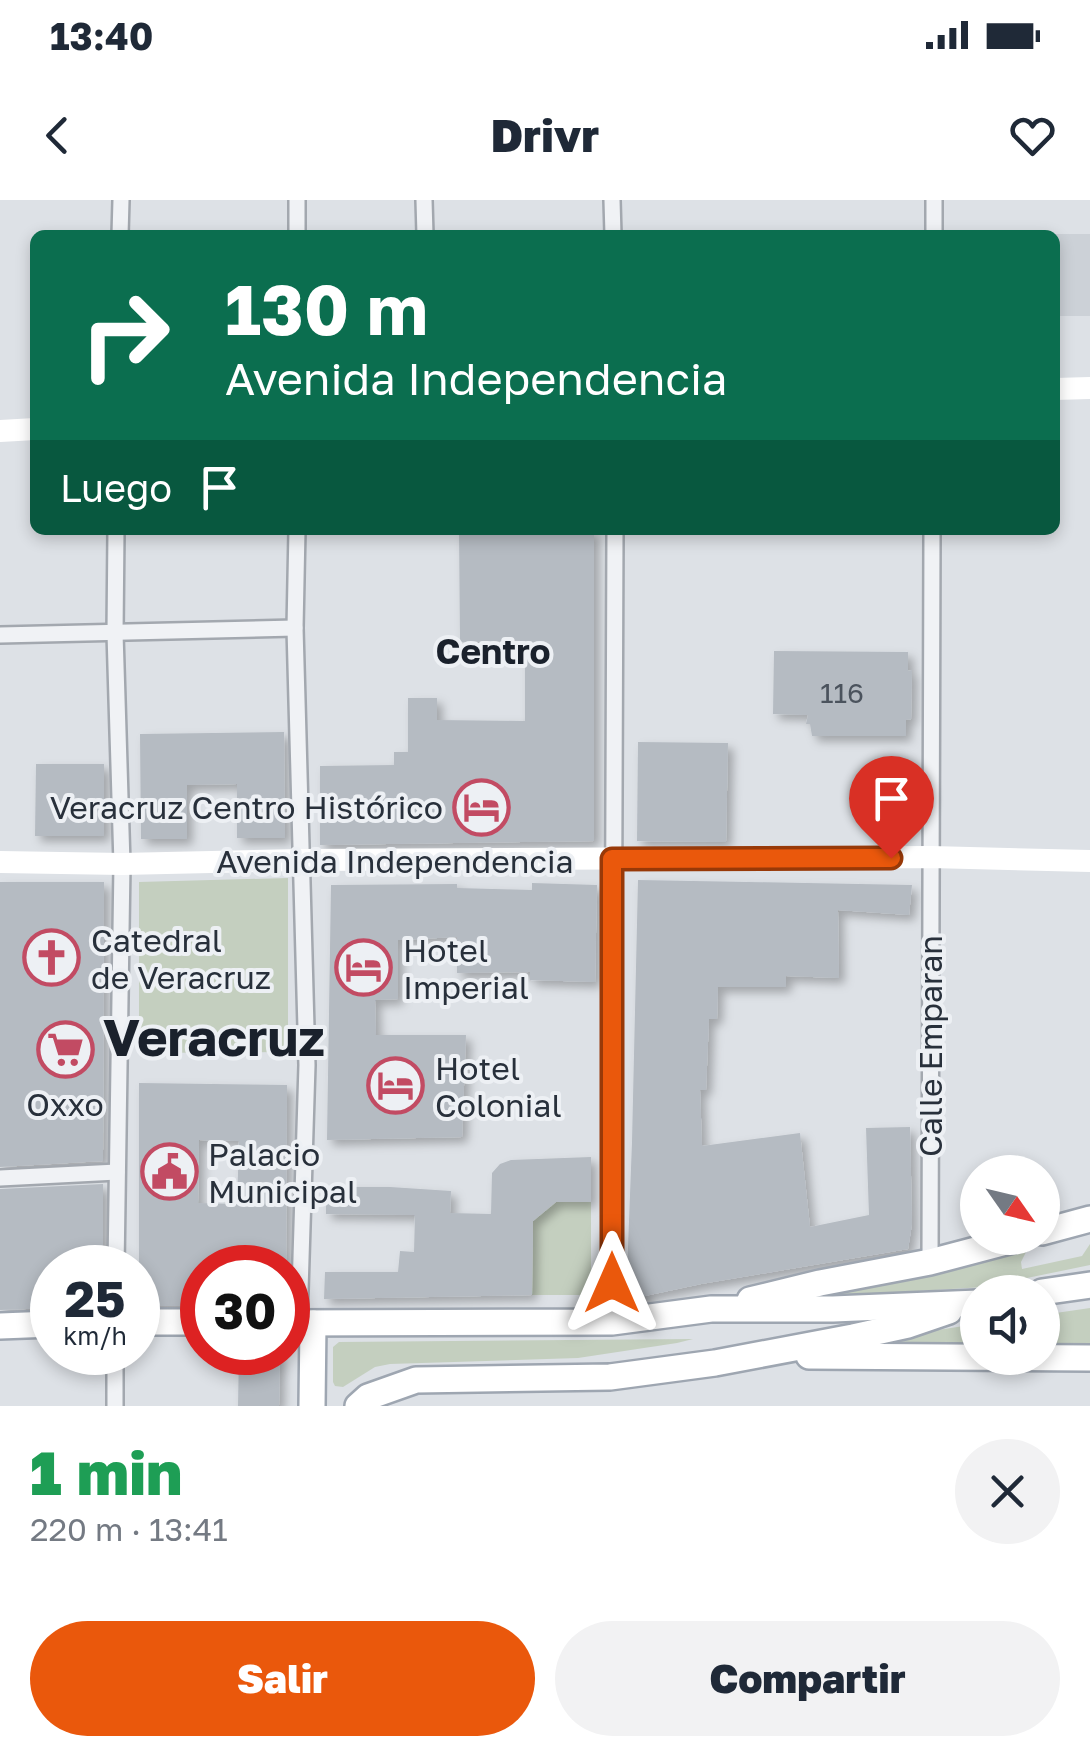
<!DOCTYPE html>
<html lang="es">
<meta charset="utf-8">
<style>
:root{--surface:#fff;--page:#f2f2f3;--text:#1f2937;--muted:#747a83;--accent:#ea580c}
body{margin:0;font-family:"Golos Text",sans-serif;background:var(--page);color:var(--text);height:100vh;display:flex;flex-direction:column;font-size:38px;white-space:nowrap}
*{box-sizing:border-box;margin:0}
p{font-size:32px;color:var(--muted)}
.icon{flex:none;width:55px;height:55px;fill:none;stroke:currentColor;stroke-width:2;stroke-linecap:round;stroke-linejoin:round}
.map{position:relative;height:1206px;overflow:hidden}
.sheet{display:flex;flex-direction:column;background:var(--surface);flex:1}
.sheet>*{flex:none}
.top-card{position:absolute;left:30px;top:30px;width:1030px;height:305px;border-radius:15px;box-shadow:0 5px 15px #0003;background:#0b6e4f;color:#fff;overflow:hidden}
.needle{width:65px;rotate:124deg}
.controls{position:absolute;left:960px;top:955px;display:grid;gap:20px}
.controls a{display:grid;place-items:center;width:100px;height:100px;border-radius:50%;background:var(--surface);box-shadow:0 5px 15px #0003;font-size:50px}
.speed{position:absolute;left:30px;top:1045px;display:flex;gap:20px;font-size:50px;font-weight:700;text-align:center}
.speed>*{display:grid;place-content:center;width:130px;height:130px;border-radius:50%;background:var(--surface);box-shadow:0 5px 15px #0003;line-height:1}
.speed small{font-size:25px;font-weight:400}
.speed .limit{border:15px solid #d22;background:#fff;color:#111}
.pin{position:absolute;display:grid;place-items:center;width:85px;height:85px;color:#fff;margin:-102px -42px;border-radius:50% 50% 50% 0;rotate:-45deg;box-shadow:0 0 10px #0007}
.pin .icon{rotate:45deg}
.me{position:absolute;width:110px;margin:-55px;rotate:0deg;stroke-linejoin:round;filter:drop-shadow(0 0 8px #0008)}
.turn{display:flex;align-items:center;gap:35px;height:210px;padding:0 30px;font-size:45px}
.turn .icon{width:130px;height:130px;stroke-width:2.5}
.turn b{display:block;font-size:70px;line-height:85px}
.then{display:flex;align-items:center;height:95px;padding:0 30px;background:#0003;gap:20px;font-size:38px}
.round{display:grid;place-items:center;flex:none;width:105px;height:105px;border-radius:52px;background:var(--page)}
.overview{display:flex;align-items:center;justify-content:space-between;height:170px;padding:0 30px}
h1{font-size:60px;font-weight:800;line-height:75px;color:#1e9e55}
.cta{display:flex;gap:20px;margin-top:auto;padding:20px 30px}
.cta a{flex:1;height:115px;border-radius:60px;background:var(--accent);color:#fff;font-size:40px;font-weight:800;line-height:115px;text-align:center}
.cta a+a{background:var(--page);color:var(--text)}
.status{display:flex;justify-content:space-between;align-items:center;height:70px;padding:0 50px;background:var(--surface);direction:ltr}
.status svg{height:28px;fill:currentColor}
header{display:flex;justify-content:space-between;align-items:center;height:130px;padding:0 30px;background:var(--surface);font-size:45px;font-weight:800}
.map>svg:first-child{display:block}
</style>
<div class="status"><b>13:40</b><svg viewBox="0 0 49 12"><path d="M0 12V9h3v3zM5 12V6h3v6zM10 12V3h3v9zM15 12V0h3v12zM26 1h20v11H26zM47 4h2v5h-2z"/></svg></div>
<header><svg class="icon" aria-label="back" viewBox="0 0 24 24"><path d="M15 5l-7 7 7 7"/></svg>Drivr<svg class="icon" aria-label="heart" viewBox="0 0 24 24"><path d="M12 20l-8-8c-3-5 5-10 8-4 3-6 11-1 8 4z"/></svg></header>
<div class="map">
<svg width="1090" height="1206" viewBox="0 0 1090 1206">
<defs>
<filter id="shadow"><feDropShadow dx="5.5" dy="5.5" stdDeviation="5" flood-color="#0004"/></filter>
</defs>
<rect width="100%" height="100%" fill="#dde1e6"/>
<!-- built -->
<path fill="#ccd1d7" d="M1090,34V116H1055L1054,34Z"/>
<!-- green -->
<g fill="#c4cfbf">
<path d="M288,678V852L139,853V682Z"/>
<path d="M556,1002H591V1095H532L533,1021Z"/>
<path d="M1090,1044V1065L984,1087L837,1096L832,1093L835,1088L958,1068L1027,1050L1021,1062L1022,1069L1082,1056Z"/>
<path d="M1090,1108V1145L1083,1147L1043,1149L1042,1115Z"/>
<path d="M977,1124V1148L852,1143Z"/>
<path d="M693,1139L677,1143L578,1158L390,1164L375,1167L343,1187L335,1186L333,1182V1147L339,1142Z"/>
</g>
<!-- building -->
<g fill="#b5bbc2" fill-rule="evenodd" filter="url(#shadow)">
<path d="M459,330H594V641L320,645V566L394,565V552H408V498H437V520L525,521V441L460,442Z"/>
<path d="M774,451L908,452V471L912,470L911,519L906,520V536H812L810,524H806L808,515L773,514Z"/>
<path d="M284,532L285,638H237V584L187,585V639H141L140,534Z"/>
<path d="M638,542L728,543L726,642L637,641Z"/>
<path d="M36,564H104V636H35Z"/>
<path d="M638,680L912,685L909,715L838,710L839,778L786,776V787H718L717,819H709L706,890H700L702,946L800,933L810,1027L869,1015L866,928L910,927L912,1024L908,1049L701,1084L626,1100L632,942Z"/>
<path d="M0,682H104L103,961L0,967Z"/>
<path d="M532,683L597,685L595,782L530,780V772L457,773V737L398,740V799L375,800L376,835H466L462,937L327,940L331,685L457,684V688L532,690Z"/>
<path d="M139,883L287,885L286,1068H202V1106H139ZM199,940L239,941L237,1004L198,1003Z"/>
<path d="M591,957V1002H556L533,1021L532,1095L324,1099L325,1072H398L400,1051L414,1052L415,1015L326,1014V987H390L451,991L450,1013L491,1014L492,973L500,964L511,960Z"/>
<path d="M103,984V1068H52V1108L0,1110V989Z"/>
<path d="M239,1152H280L279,1206H238Z"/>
</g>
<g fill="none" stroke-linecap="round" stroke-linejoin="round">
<defs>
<g id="street">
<path d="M297,0V35"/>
<path d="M424,0L425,35"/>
<path d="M612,0L613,35"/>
<path d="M120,35L121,0"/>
<path d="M934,35V0"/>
<path d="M116,330L115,433L122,664L116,1068"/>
<path d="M297,330L295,428L307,865L299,1123"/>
<path d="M0,435L295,428"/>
<path d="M0,978L117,972"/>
<path d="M930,1062L932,330"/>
<path d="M612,1122L615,330"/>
<path d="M115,1206V1152"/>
</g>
<g id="primary">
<path d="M1042,1032L1090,1019"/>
<path d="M1042,1092L1090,1085"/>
<path d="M750,1100L820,1083L930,1062L1021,1038"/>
<path d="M138,1122H202"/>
<path d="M288,1123L612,1122L711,1109H833L978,1103"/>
<path d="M0,1126L52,1124"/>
<path d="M809,1156L1090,1158"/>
<path d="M312,1206L313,1123"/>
<path d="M358,1206L368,1197L416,1180L610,1177L715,1163L853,1137L908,1125L949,1111"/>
</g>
</defs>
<!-- street casing -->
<use href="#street" stroke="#a3a8af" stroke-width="20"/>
<!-- primary casing -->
<use href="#primary" stroke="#9ea6b1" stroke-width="30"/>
<!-- street -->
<use href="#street" stroke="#f0f2f5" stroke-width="15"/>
<!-- secondary -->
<g stroke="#fff" stroke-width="22">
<path d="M1055,189L1090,188"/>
<path d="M0,231L35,229"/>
<path d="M0,662L122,664L302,660L931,657L1090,661"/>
</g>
<!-- primary -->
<use href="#primary" stroke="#fff" stroke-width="25"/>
</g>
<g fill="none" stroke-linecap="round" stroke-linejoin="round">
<defs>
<path id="route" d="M612,1083V659L891,658"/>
</defs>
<!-- route casing -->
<use href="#route" stroke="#983908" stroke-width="25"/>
<!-- route -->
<use href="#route" stroke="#ea580c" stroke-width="18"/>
</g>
<!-- icons -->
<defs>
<symbol id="hotel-ring" viewBox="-11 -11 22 22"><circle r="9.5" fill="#edf0f4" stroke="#c24b63" stroke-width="1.5"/><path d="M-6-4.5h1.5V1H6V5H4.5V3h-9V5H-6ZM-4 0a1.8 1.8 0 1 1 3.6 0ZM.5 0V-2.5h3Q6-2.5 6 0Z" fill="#c24b63"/></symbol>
<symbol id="church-ring" viewBox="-11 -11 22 22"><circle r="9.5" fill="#edf0f4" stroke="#c24b63" stroke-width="1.5"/><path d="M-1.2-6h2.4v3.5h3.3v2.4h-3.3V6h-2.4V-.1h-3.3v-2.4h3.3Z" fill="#c24b63"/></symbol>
<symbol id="supermarket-ring" viewBox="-11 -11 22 22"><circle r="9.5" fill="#edf0f4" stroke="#c24b63" stroke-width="1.5"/><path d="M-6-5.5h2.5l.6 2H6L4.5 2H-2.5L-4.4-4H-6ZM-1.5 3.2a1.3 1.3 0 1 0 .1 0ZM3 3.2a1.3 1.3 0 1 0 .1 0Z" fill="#c24b63"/></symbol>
<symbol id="civic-ring" viewBox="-11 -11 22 22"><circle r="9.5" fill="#edf0f4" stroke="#c24b63" stroke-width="1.5"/><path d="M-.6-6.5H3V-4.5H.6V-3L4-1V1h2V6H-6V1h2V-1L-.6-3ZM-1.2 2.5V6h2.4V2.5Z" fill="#c24b63"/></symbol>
</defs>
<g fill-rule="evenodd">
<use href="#hotel-ring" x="450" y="576" width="63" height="63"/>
<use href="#church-ring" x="20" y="726" width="63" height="63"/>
<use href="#hotel-ring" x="332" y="736" width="63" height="63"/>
<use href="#supermarket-ring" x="34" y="818" width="63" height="63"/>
<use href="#hotel-ring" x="364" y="854" width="63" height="63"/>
<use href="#civic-ring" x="138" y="940" width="63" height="63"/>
</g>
<g text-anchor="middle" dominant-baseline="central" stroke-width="8" stroke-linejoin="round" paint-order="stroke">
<!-- number labels -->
<g font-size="28" fill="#4b535d">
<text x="842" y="492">116</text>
</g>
<!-- poi labels -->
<g font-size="32" fill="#28303b" stroke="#edf0f4" text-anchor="start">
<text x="443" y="607" text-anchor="end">Veracruz Centro Histórico</text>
<text x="91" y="740">Catedral<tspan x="91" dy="37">de Veracruz</tspan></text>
<text x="403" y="750">Hotel<tspan x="403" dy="37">Imperial</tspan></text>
<text x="435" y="868">Hotel<tspan x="435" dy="37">Colonial</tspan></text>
<text x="65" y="904" text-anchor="middle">Oxxo</text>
<text x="208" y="954">Palacio<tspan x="208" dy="37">Municipal</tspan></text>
</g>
<!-- street labels -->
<g font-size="32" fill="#28303b" stroke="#edf0f4">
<text x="395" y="661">Avenida Independencia</text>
<text transform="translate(930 846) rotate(-90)">Calle Emparan</text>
</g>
<!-- neighbourhood labels -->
<g font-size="35" font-weight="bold" fill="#1a212c" stroke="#edf0f4">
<text x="493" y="451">Centro</text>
</g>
<!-- town labels -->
<g font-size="52" font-weight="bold" fill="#1a212c" stroke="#edf0f4">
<text x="214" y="836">Veracruz</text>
</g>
</g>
</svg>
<div class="controls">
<a><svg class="needle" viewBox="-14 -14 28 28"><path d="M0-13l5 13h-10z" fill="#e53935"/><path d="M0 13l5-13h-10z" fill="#747a83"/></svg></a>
<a><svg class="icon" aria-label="sound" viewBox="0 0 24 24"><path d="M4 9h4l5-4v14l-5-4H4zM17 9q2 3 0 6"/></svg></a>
</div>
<div class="speed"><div>25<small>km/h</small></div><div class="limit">30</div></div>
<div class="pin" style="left:891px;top:658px;background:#d93025"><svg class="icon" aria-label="arrive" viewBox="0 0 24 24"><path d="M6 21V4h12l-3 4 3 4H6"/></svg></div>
<svg class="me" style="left:612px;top:1083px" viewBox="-20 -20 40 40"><path d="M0-17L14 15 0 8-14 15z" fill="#ea580c" stroke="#fff" stroke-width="4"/></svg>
<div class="top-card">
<div class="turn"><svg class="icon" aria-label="right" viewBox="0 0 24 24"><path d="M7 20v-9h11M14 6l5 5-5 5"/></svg><div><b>130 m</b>Avenida Independencia</div></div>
<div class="then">Luego<svg class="icon" aria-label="arrive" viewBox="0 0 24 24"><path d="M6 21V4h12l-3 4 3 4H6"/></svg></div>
</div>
</div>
<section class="sheet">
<div class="overview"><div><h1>1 min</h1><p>220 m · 13:41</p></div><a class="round"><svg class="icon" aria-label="close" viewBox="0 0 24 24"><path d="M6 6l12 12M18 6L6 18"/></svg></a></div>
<div class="cta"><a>Salir</a><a>Compartir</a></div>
</section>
